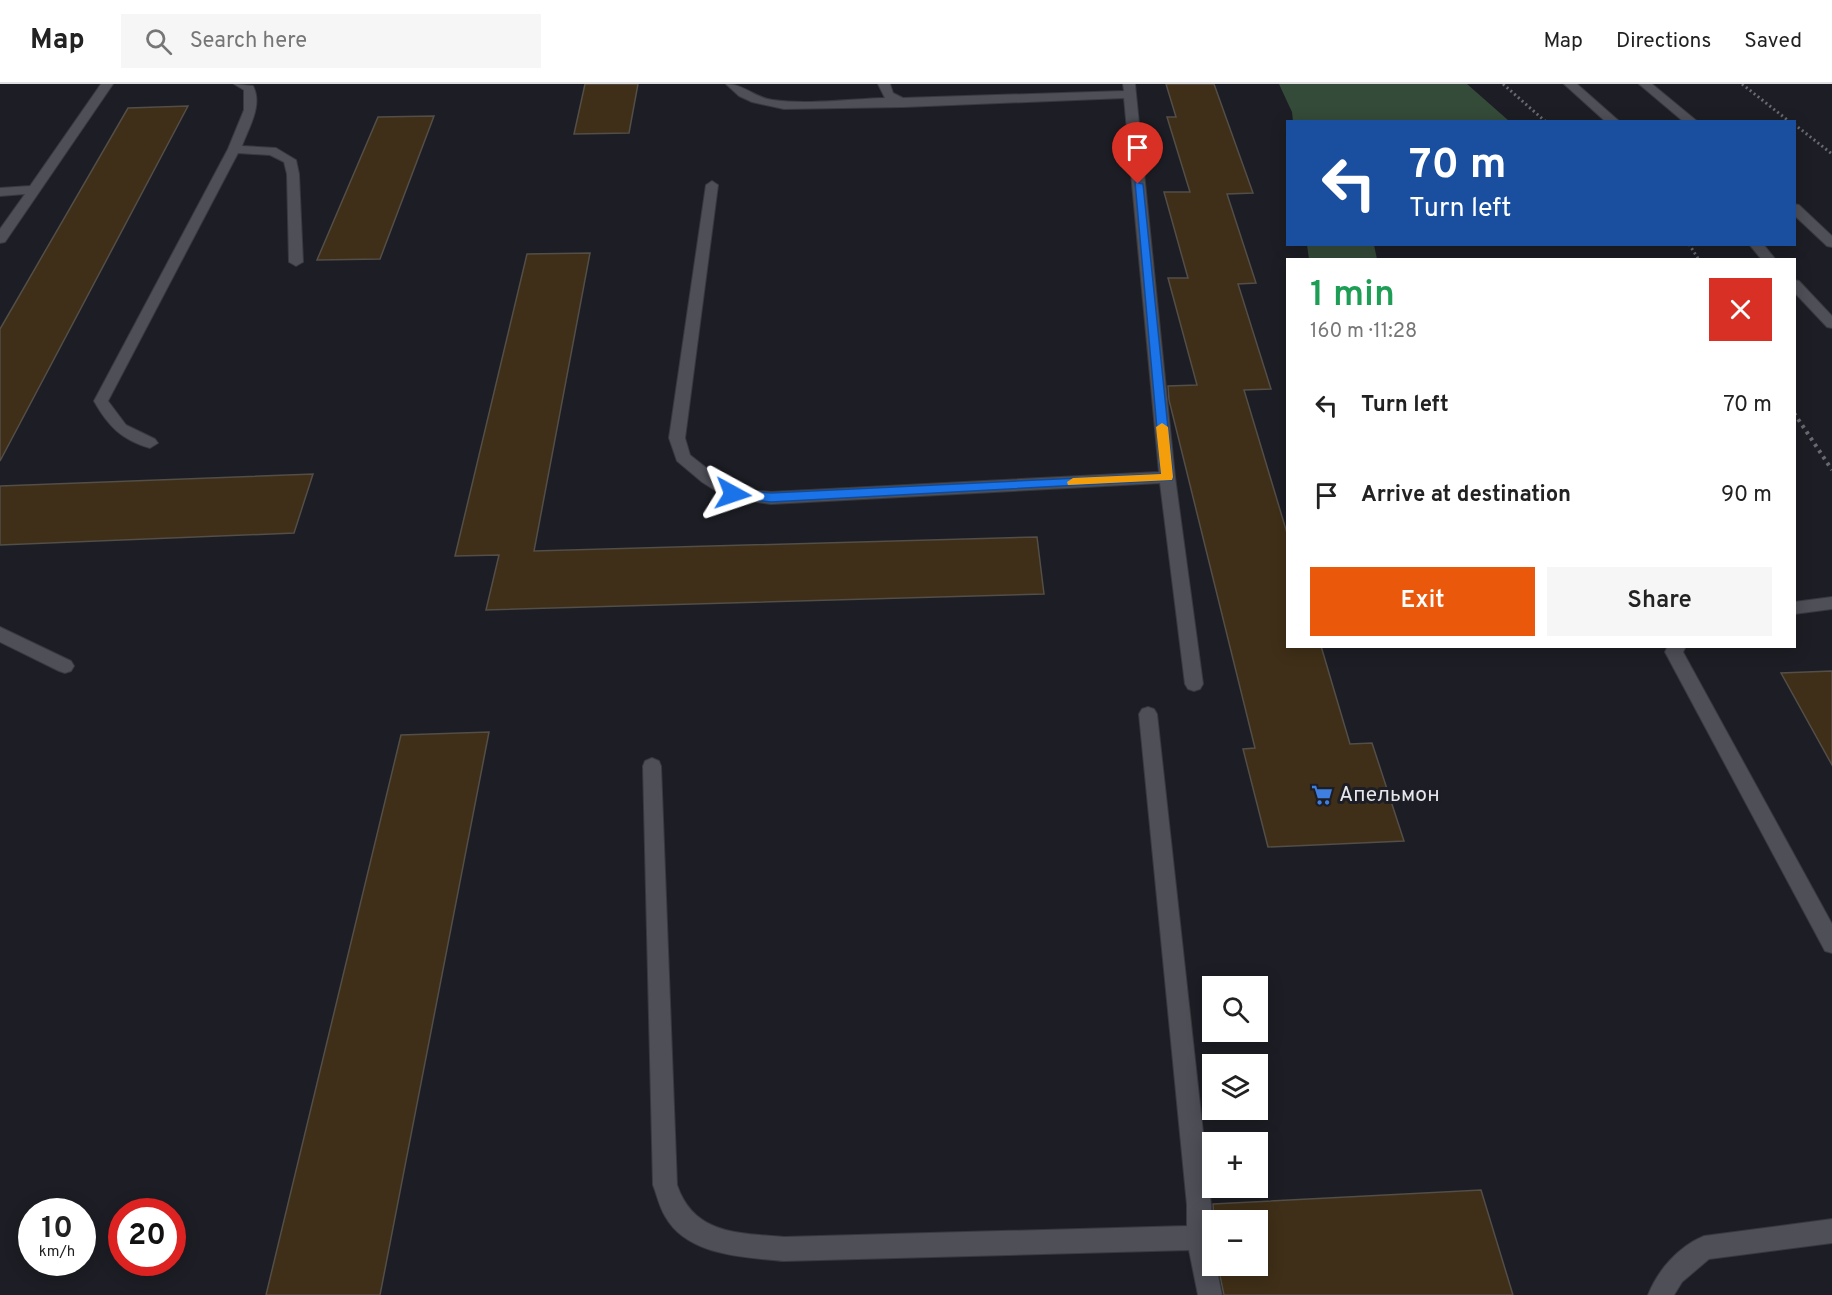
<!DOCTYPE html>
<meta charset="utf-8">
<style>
:root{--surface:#fff;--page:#f6f6f6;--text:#222;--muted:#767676;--line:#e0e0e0;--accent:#ea580c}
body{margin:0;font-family:Overpass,sans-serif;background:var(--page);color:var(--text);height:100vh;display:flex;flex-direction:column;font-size:22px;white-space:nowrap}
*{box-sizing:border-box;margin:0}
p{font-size:20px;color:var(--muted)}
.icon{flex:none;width:33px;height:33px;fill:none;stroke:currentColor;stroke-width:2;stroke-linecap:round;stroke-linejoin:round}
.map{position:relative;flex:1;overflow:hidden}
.drawer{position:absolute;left:1286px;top:174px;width:510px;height:390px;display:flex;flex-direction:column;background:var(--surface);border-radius:0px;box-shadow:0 3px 15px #0003}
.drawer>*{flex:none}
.hud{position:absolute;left:1286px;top:36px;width:510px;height:126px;border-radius:0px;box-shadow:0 3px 15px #0003;background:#1a4fa0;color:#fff;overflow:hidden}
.controls{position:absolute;left:1202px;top:892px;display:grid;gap:12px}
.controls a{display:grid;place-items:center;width:66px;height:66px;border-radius:0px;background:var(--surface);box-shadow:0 3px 15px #0003;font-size:30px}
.speed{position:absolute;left:18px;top:1114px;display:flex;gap:12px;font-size:30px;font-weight:700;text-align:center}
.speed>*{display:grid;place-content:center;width:78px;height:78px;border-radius:50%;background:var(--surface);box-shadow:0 3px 15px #0003;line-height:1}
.speed small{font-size:15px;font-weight:400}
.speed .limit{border:9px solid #d22;background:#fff;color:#111}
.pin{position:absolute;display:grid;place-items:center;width:51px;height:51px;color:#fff;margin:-62px -26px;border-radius:50% 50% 50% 0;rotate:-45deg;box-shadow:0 0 6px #0007}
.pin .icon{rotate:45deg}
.me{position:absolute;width:66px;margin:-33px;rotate:95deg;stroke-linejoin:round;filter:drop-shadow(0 0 4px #0008)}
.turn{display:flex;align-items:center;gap:21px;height:126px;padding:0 24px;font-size:27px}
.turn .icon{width:78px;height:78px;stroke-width:2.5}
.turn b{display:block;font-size:42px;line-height:51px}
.round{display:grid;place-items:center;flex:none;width:63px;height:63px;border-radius:0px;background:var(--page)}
.headline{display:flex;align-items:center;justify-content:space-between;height:102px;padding:0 24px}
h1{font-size:36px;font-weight:600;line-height:45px;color:#1e9e55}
.primary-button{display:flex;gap:12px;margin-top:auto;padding:12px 24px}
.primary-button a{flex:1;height:69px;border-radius:0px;background:var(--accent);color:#fff;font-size:24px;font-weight:600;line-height:69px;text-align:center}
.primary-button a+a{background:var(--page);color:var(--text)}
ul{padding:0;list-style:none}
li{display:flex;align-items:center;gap:18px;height:90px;padding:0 24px}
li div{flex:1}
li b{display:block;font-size:22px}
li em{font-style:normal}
header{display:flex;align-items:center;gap:36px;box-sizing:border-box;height:84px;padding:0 30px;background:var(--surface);border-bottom:2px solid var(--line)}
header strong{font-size:28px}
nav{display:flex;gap:33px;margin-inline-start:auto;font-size:21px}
.search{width:420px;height:54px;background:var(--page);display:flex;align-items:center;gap:15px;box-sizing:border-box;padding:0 21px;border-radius:0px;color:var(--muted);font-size:22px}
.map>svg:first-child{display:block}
</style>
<header>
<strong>Map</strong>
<div class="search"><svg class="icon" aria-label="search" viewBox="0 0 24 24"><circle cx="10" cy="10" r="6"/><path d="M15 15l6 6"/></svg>Search here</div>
<nav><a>Map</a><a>Directions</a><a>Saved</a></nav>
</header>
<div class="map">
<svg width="1832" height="1211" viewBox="0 0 1832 1211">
<rect width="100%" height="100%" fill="#1d1e25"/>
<!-- green -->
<g fill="#354b39">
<path d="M1279,0H1467L1509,37H1293L1292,28Z"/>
<path d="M1307,161H1374L1377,175H1309Z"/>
</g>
<!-- building -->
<g fill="#3f2f18" stroke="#534e47" stroke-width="1.5">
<path d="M585,0H638L629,49L574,50Z"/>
<path d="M1166,0H1214L1253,109L1227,110L1256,199L1238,200L1271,305L1244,306L1287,449V562H1321L1350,660L1372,659L1404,757L1268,763L1243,665L1255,664L1169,316L1168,302L1197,301L1168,194H1188L1164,108H1190L1167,33H1176Z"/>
<path d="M188,22L0,377V245L128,24Z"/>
<path d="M434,32L380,175L317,176L378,33Z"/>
<path d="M590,169L534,467L1037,453L1044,510L486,526L499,471L455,472L527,170Z"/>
<path d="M313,390L294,449L0,461V402Z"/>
<path d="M1832,587V681L1781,589Z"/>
<path d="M489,648L380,1211H266L401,651Z"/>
<path d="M1481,1106L1513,1211H1224L1218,1182H1257V1137H1214L1213,1120Z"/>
</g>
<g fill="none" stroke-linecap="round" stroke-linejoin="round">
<defs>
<g id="lane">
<path d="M234,0L253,2C263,21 249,43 242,62L276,64L296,76L299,90L303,178L296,182L289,178L287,90L284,78L270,71L238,69L108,317L126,341L155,355L158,359L150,364C122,356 108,342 94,317L228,65L244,26V6Z"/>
<path d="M726,0C744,0 755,14 773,16C809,21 849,15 885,14L878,0H890L893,9L903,14L1124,7L1123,0H1135L1175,393L1203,600L1200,605L1194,607L1188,605L1185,600L1160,399L771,420L727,414L702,398L677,377L669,354L706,101L712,97L718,101L685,354L690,371L714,390L737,405L771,408L1159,388L1124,14L904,23L784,25L752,18L739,12Z"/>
<path d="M1832,513V525L1794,530V518Z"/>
<path d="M0,543L71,577L74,582L71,587L65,589L59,587L0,558Z"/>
<path d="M1668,562H1686L1683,568L1832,840V869L1825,867L1665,568Z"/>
<path d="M1148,623L1154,625L1157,630L1211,1121L1212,1182H1216L1222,1211H1198L1189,1166L784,1177C744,1173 687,1172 665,1132C659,1122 657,1111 653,1101L643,682L645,677L652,674L659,677L661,682L677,1101C694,1151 739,1149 784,1153L1187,1142V1121L1139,630L1142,625Z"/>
<path d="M1832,1135V1159L1709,1175L1682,1198L1674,1211H1648C1658,1186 1678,1163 1704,1152Z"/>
</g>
<path id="street" d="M101,0H113L5,158L0,159V145L25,110L0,112V104L30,102Z"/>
<g id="secondary">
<path d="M1564,0H1577L1620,38H1606Z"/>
<path d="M1639,0H1652L1698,38H1684Z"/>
<path d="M1794,120L1799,121L1832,152V163L1827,162L1794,131Z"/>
<path d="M1749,160H1763L1776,176H1762Z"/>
<path d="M1794,196L1799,197L1832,232V244L1827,243L1794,208Z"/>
</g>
</defs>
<!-- lane casing -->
<use href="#lane" stroke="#38393f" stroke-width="2"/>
<!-- street casing -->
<use href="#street" stroke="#38393f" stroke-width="2"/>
<!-- secondary casing -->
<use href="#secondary" stroke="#38393f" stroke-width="2"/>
<!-- path-far1 -->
<g stroke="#696a70" stroke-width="3" stroke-dasharray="2 3" stroke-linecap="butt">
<path d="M1503,0L1546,38"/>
<path d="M1742,0L1790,38"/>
<path d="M1794,40L1832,70"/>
<path d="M1689,160L1699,176"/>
</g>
<!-- path -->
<path stroke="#696a70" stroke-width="4" stroke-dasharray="3 4.5" stroke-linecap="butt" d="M1794,329L1832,386"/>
<!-- lane -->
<use href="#lane" fill="#4e4f57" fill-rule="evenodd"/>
<!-- street -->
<use href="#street" fill="#4e4f57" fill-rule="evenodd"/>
<!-- secondary -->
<use href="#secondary" fill="#4e4f57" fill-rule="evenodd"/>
</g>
<!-- route -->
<path fill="#1a73e8" stroke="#114b97" stroke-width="1.5" d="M1135,98L1143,100L1173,393L1172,396L771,418L728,413L727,410L733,406L771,409L1161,390Z"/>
<!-- slow -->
<path fill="#f59e0b" d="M1162,339L1168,343L1173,393L1172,396L1068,401L1067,398L1073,394L1161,390L1156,343Z"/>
<!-- icons -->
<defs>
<symbol id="supermarket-bare" viewBox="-9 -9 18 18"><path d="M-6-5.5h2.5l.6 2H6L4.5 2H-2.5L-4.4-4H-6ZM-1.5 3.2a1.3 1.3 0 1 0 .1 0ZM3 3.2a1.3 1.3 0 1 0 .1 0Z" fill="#3f7fe0" stroke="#1d1e25" stroke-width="2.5" paint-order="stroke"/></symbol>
</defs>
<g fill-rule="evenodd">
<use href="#supermarket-bare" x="1307" y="696" width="30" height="30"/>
</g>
<g text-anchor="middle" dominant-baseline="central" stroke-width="6" stroke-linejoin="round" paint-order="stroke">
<!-- poi labels -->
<g font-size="21" fill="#e6e7ec" stroke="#1d1e25" text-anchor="start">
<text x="1339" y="711">Апельмон</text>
</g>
</g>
</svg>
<div class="controls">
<a><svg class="icon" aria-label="search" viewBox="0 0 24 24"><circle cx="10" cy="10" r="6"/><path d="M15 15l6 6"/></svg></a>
<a><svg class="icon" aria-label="layers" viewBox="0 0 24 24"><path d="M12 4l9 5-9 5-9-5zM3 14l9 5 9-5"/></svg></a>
<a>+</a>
<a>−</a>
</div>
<div class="speed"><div>10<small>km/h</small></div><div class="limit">20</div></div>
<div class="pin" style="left:1138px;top:100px;background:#d93025"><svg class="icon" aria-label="arrive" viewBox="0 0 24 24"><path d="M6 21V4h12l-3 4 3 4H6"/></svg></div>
<svg class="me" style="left:733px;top:410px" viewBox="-20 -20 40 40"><path d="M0-17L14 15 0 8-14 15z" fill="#1a73e8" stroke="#fff" stroke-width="4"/></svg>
<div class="hud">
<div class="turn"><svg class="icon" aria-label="left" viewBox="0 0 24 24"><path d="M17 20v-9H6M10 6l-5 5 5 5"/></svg><div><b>70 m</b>Turn left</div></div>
</div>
<section class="drawer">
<div class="headline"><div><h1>1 min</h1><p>160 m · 11:28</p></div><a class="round" style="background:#d93025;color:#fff"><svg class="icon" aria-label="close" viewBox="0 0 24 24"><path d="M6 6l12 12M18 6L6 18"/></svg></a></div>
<ul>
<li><svg class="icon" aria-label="left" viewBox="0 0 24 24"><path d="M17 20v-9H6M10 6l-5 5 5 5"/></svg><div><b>Turn left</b></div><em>70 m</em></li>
<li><svg class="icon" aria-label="arrive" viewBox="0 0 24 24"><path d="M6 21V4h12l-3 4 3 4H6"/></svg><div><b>Arrive at destination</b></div><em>90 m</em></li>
</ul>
<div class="primary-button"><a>Exit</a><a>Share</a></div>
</section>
</div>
